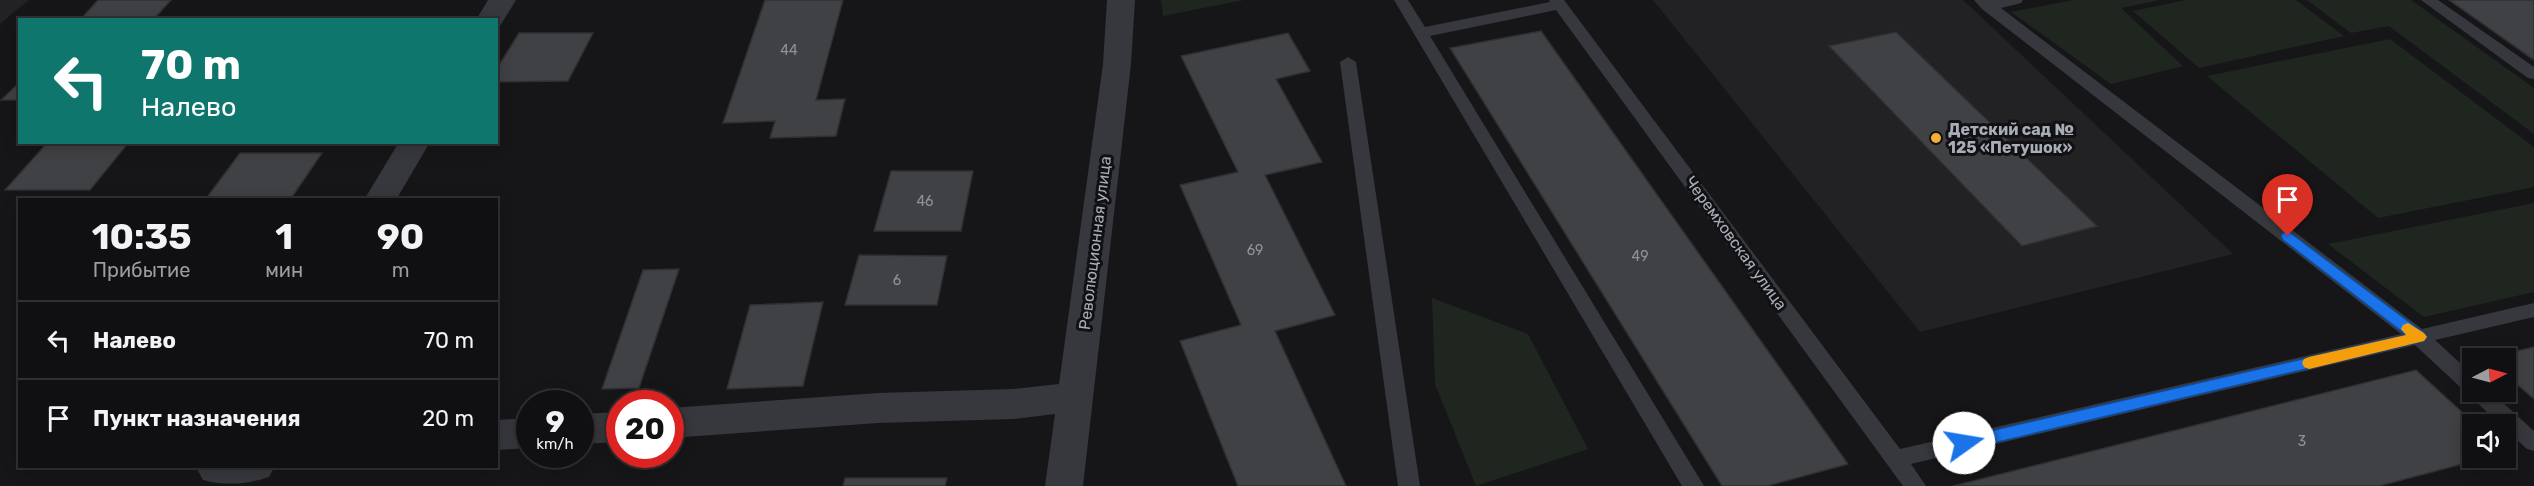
<!DOCTYPE html>
<html lang="ru">
<meta charset="utf-8">
<style>
:root{--surface:#101012;--page:#19191b;--text:#f1f3f6;--muted:#9c9d9f;--line:#303032}
body{margin:0;font-family:Rubik,sans-serif;background:var(--page);color:var(--text);height:100vh;display:flex;flex-direction:column;font-size:22px;white-space:nowrap}
*{box-sizing:border-box;margin:0}
p{font-size:20px;color:var(--muted)}
.icon{flex:none;width:33px;height:33px;fill:none;stroke:currentColor;stroke-width:2;stroke-linecap:round;stroke-linejoin:round}
.map{position:relative;flex:1;overflow:hidden}
.side{position:absolute;left:18px;top:198px;width:480px;height:270px;display:flex;flex-direction:column;background:var(--surface);border-radius:0px;box-shadow:0 3px 15px #0003,0 0 0 2px var(--line)}
.side>*{flex:none}
.guide{position:absolute;left:18px;top:18px;width:480px;height:126px;border-radius:0px;box-shadow:0 3px 15px #0003,0 0 0 2px var(--line);background:#0f766e;color:#fff;overflow:hidden}
.needle{width:39px;rotate:84deg}
.controls{position:absolute;left:2462px;top:348px;display:grid;gap:12px}
.controls a{display:grid;place-items:center;width:54px;height:54px;border-radius:0px;background:var(--surface);box-shadow:0 3px 15px #0003,0 0 0 2px var(--line);font-size:30px}
.speed{position:absolute;left:516px;top:390px;display:flex;gap:12px;font-size:30px;font-weight:700;text-align:center}
.speed>*{display:grid;place-content:center;width:78px;height:78px;border-radius:50%;background:var(--surface);box-shadow:0 3px 15px #0003,0 0 0 2px var(--line);line-height:1}
.speed small{font-size:15px;font-weight:400}
.speed .limit{border:9px solid #d22;background:#fff;color:#111}
.pin{position:absolute;display:grid;place-items:center;width:51px;height:51px;color:#fff;margin:-62px -26px;border-radius:50% 50% 50% 0;rotate:-45deg;box-shadow:0 0 6px #0007}
.pin .icon{rotate:45deg}
.me{position:absolute;width:66px;margin:-33px;rotate:77deg;stroke-linejoin:round;filter:drop-shadow(0 0 4px #0008)}
.turn{display:flex;align-items:center;gap:21px;height:126px;padding:0 24px;font-size:27px}
.turn .icon{width:78px;height:78px;stroke-width:2.5}
.turn b{display:block;font-size:42px;line-height:51px}
.eta{display:flex;justify-content:space-evenly;align-items:center;height:102px;text-align:center}
.eta b{font-size:36px;font-weight:700;line-height:42px}
ul{padding:0;list-style:none}
li{display:flex;align-items:center;gap:18px;height:78px;padding:0 24px;border-top:2px solid var(--line)}
li div{flex:1}
li b{display:block;font-size:22px}
li em{font-style:normal}
.map>svg:first-child{display:block}
</style>
<div class="map">
<svg width="2534" height="486" viewBox="0 0 2534 486">
<rect width="100%" height="100%" fill="#161618"/>
<!-- built -->
<g fill="#222225">
<path d="M0,0H29L0,24Z"/>
<path d="M1653,0H1963L2233,254L1920,332Z"/>
</g>
<!-- green -->
<g fill="#1e261f">
<path d="M1161,0H1244L1163,16Z"/>
<path d="M2073,0H2160L2121,8L2183,66L2111,84L2011,12Z"/>
<path d="M2186,0H2296L2344,36L2199,68L2133,11Z"/>
<path d="M2307,0H2411L2534,88V134L2389,26L2351,33Z"/>
<path d="M2390,39L2534,147V187L2378,218L2207,76Z"/>
<path d="M2534,203V292L2424,317L2328,244Z"/>
<path d="M1432,298L1528,334L1588,449L1476,486L1435,384Z"/>
</g>
<!-- building -->
<g fill="#404145" stroke="#303034" stroke-width="1.5">
<path d="M98,0H171L153,20H80Z"/>
<path d="M765,0H843L816,100L845,99L836,136L770,138L775,121L723,123Z"/>
<path d="M2449,0H2534V60Z"/>
<path d="M1541,31L1848,464L1767,486H1722L1450,48Z"/>
<path d="M1896,32L2097,226L2022,246L1829,46Z"/>
<path d="M519,33H593L568,81L496,82V70Z"/>
<path d="M1288,33L1310,71L1276,79L1322,162L1265,175L1335,315L1275,331L1346,486H1238L1180,341L1241,325L1180,185L1238,172L1181,56Z"/>
<path d="M20,82V100H1Z"/>
<path d="M48,142H129L90,190H5Z"/>
<path d="M240,153H322L290,200H205Z"/>
<path d="M891,171H973L961,231H874Z"/>
<path d="M859,255L947,256L937,305H845Z"/>
<path d="M679,269L639,388L602,389L643,270Z"/>
<path d="M823,302L803,386L727,389L750,305Z"/>
<path d="M2534,347V399L2505,374V358H2488Z"/>
<path d="M2416,370L2475,424H2472V458H2485L2379,486H1953Z"/>
<path d="M845,478H947L945,486H843Z"/>
</g>
<g fill="none" stroke-linecap="round" stroke-linejoin="round">
<!-- lane -->
<g fill="#37383d" fill-rule="evenodd">
<path d="M1394,0H1408L1425,27L1550,2L1549,0H1564L1900,449L2401,334L1982,9L1974,0H2023L2021,3L2001,8L2422,329L2534,303V317L2435,340L2472,374V392H2491L2534,431V451L2527,449L2505,429V424H2500L2415,345L1911,464L1926,486H1903L1556,10L1430,36L1704,486H1682Z"/>
<path d="M2421,0H2438L2534,67V79L2528,78Z"/>
<path d="M1348,57L1356,62L1420,486H1398L1340,62Z"/>
</g>
<!-- street -->
<g fill="#37383d" fill-rule="evenodd">
<path d="M488,0H516L500,26L496,27V20H476Z"/>
<path d="M1107,0H1135L1131,64L1083,486H1045L1055,414L1013,419L878,423L670,438V408L878,393L1013,389L1059,384L1103,64Z"/>
<path d="M399,142H430L396,200H364Z"/>
<path d="M620,412V442L580,444V414Z"/>
<path d="M530,418V448L496,450V420Z"/>
<path d="M198,466H275L269,477C249,484 224,486 203,480L197,469Z"/>
</g>
</g>
<!-- route -->
<path fill="#1a73e8" stroke="#114b97" stroke-width="1.5" d="M2288,231L2424,333L2427,337L2424,341L1964,450L1958,448L1956,443L1958,439L1964,437L2406,335L2283,240L2281,236L2283,233Z"/>
<!-- slow -->
<path fill="#f59e0b" d="M2408,323L2424,333L2427,337L2424,341L2309,369L2304,367L2302,363L2304,359L2309,357L2406,335L2401,329L2403,325Z"/>
<!-- markers -->
<circle fill="#f2b134" stroke="#111113" stroke-width="2" cx="1936" cy="138" r="6"/>
<g text-anchor="middle" dominant-baseline="central" stroke-width="6" stroke-linejoin="round" paint-order="stroke">
<!-- number labels -->
<g font-size="14" fill="#8e929b">
<text x="789" y="50">44</text>
<text x="925" y="201">46</text>
<text x="1255" y="250">69</text>
<text x="1640" y="256">49</text>
<text x="897" y="280">6</text>
<text x="2302" y="441">3</text>
</g>
<!-- poi labels -->
<g font-size="16" font-weight="bold" fill="#a8adb8" stroke="#111113" text-anchor="start">
<text x="1948" y="129">Детский сад №<tspan x="1948" dy="18">125 «Петушок»</tspan></text>
</g>
<!-- street labels -->
<g font-size="16" fill="#a8adb8" stroke="#111113">
<text transform="translate(1095 243) rotate(-83)">Революционная улица</text>
<text transform="translate(1736 243) rotate(54)">Черемховская улица</text>
</g>
</g>
</svg>
<div class="controls">
<a><svg class="needle" viewBox="-14 -14 28 28"><path d="M0-13l5 13h-10z" fill="#e53935"/><path d="M0 13l5-13h-10z" fill="#9c9d9f"/></svg></a>
<a><svg class="icon" aria-label="sound" viewBox="0 0 24 24"><path d="M4 9h4l5-4v14l-5-4H4zM17 9q2 3 0 6"/></svg></a>
</div>
<div class="speed"><div>9<small>km/h</small></div><div class="limit">20</div></div>
<div class="pin" style="left:2288px;top:236px;background:#d93025"><svg class="icon" aria-label="arrive" viewBox="0 0 24 24"><path d="M6 21V4h12l-3 4 3 4H6"/></svg></div>
<svg class="me" style="left:1964px;top:443px" viewBox="-20 -20 40 40"><circle r="19" fill="#fff"/><path d="M0-13L10 11 0 6-10 11z" fill="#1a73e8"/></svg>
<div class="guide">
<div class="turn"><svg class="icon" aria-label="left" viewBox="0 0 24 24"><path d="M17 20v-9H6M10 6l-5 5 5 5"/></svg><div><b>70 m</b>Налево</div></div>
</div>
<section class="side">
<div class="eta">
<div><b>10:35</b><p>Прибытие</p></div>
<div><b>1</b><p>мин</p></div>
<div><b>90</b><p>m</p></div>
</div>
<ul>
<li><svg class="icon" aria-label="left" viewBox="0 0 24 24"><path d="M17 20v-9H6M10 6l-5 5 5 5"/></svg><div><b>Налево</b></div><em>70 m</em></li>
<li><svg class="icon" aria-label="arrive" viewBox="0 0 24 24"><path d="M6 21V4h12l-3 4 3 4H6"/></svg><div><b>Пункт назначения</b></div><em>20 m</em></li>
</ul>
</section>
</div>
